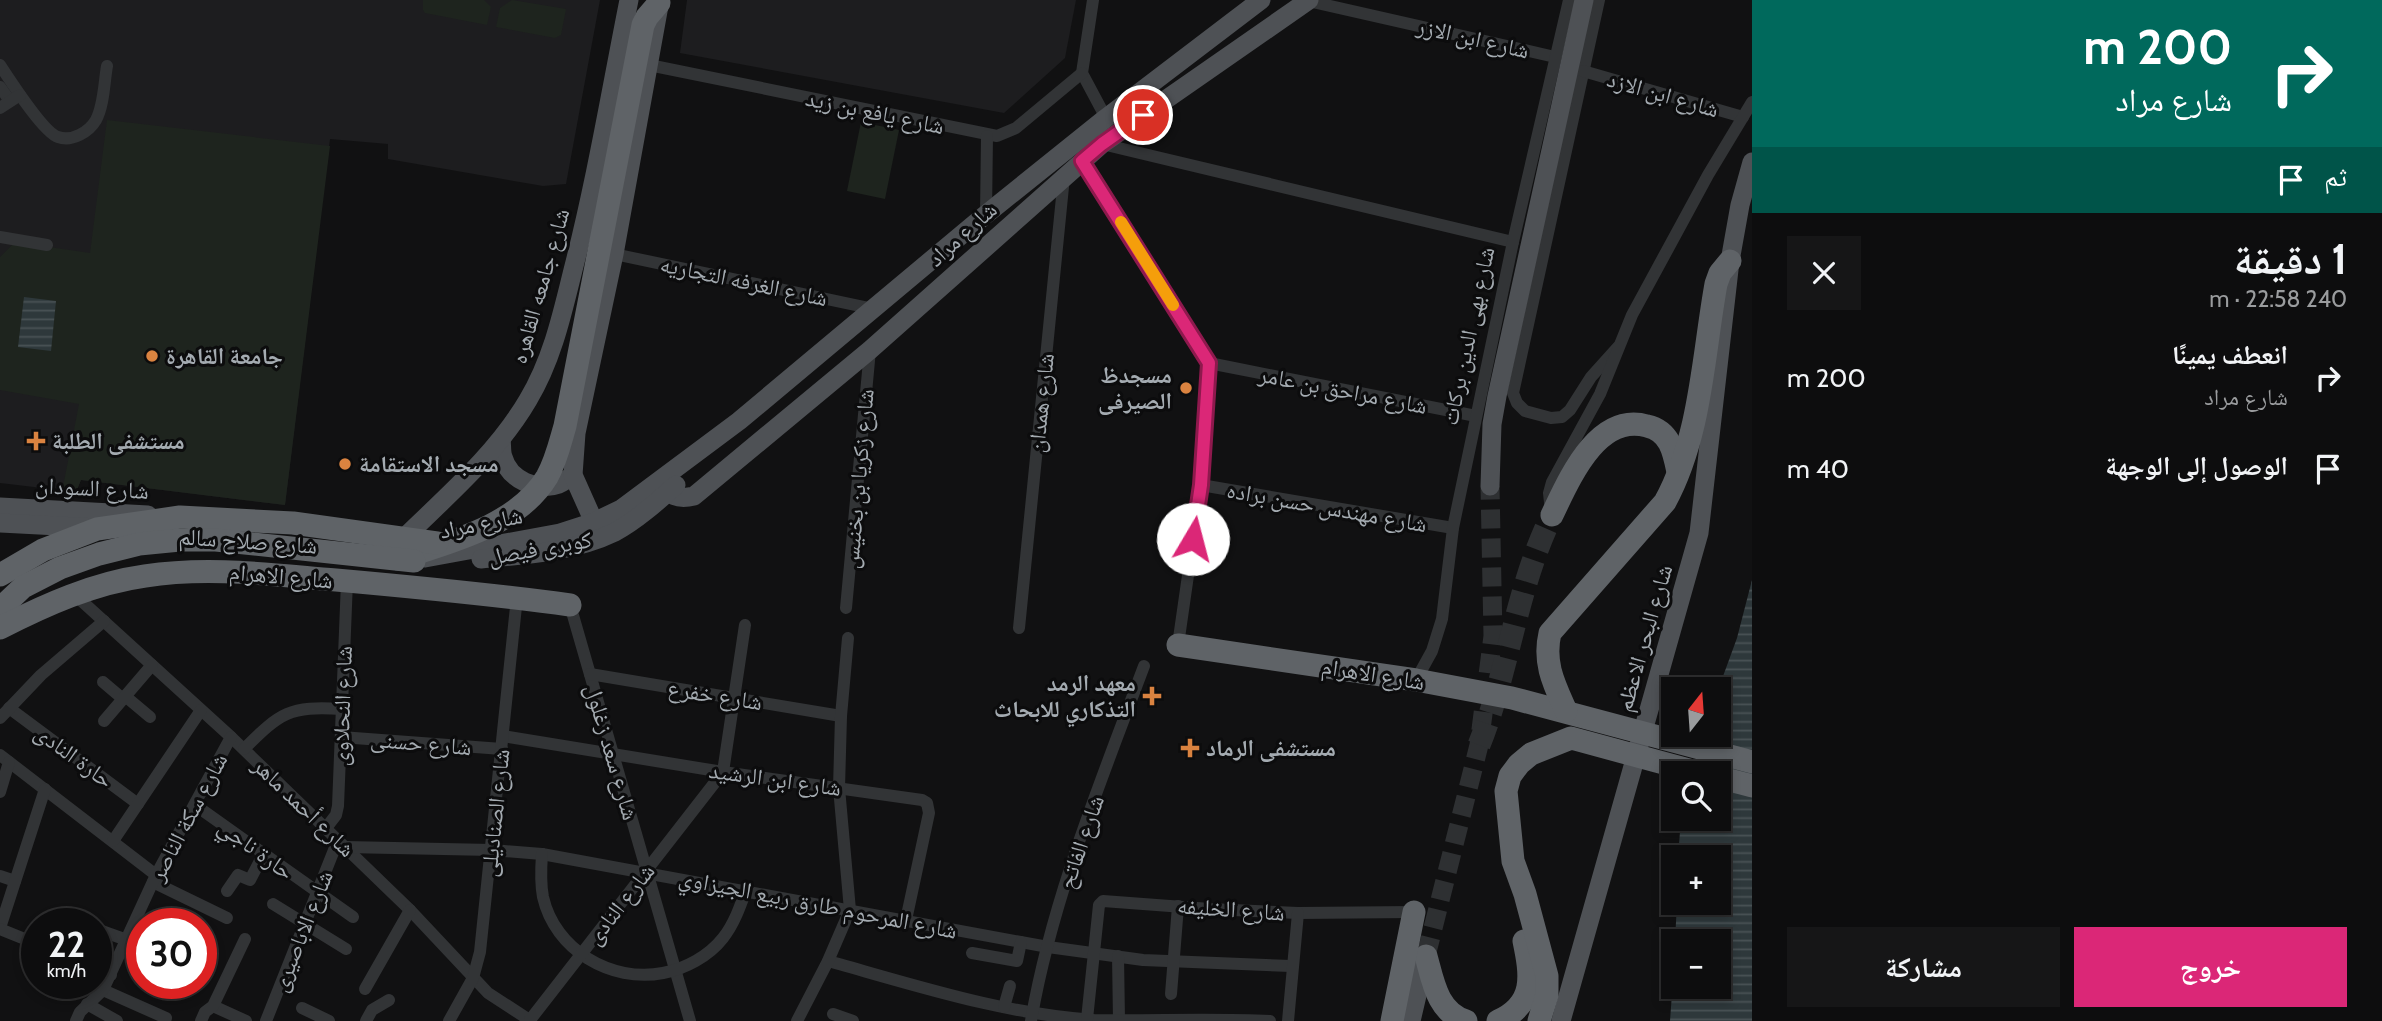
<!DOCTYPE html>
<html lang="ar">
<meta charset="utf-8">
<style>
:root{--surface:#0d0d0e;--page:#161617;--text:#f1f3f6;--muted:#9a9c9e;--line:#2d2d2e;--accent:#db2777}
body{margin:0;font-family:Cabin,"Noto Naskh Arabic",sans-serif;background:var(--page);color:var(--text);direction:rtl;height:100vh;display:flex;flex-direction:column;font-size:26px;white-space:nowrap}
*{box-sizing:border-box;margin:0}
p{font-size:23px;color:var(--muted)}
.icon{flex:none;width:38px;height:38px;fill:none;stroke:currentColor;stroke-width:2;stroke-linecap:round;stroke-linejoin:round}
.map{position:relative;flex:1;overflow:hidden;direction:ltr}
.drawer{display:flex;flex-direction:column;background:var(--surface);width:630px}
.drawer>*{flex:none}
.hud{background:#00695c;color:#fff;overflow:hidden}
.needle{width:46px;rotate:17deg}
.fabs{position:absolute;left:1661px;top:677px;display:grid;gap:14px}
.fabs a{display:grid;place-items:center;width:70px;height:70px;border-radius:0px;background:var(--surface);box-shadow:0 4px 10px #0003,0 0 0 2px var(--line);font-size:35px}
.speed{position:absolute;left:21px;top:908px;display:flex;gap:14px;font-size:35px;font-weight:700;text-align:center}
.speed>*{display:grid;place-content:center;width:91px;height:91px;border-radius:50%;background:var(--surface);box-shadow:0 4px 10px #0003,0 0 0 2px var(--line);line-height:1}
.speed small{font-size:18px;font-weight:400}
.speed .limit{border:10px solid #d22;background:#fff;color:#111}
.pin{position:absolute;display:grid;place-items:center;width:60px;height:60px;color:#fff;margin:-30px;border:4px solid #fff;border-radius:50%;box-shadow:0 2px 7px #0007}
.me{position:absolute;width:77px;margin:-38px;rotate:8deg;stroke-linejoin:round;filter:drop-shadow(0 0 5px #0008)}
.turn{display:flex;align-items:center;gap:24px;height:147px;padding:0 35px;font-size:32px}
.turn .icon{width:91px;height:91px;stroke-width:2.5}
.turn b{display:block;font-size:49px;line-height:60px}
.then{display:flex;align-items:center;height:66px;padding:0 35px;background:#0003;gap:14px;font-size:26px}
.round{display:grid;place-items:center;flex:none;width:74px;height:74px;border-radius:0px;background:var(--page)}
.head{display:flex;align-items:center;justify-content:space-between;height:119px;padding:0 35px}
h1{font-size:42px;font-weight:800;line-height:52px}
.cta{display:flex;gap:14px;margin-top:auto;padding:14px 35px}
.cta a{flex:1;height:80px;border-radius:0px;background:var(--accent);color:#fff;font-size:28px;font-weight:800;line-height:80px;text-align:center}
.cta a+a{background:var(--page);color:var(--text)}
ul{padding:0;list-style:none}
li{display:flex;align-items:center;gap:21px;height:91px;padding:0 35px}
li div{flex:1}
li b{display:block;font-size:26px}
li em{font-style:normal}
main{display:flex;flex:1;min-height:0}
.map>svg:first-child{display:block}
</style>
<main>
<section class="drawer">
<div class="hud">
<div class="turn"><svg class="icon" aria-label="right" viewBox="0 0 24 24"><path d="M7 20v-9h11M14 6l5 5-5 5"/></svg><div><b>200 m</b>شارع مراد</div></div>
<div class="then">ثم<svg class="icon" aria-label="arrive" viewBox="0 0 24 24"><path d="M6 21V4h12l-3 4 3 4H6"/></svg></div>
</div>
<div class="head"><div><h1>1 دقيقة</h1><p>240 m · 22:58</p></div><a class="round"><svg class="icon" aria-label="close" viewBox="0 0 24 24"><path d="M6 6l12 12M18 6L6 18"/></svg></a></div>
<ul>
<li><svg class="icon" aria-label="right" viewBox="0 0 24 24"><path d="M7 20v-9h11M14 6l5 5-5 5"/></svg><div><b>انعطف يمينًا</b><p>شارع مراد</p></div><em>200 m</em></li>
<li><svg class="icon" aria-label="arrive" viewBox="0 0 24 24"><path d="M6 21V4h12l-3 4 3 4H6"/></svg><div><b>الوصول إلى الوجهة</b></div><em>40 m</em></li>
</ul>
<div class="cta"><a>خروج</a><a>مشاركة</a></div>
</section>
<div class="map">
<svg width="1752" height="1021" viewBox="0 0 1752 1021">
<defs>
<pattern id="water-rules" width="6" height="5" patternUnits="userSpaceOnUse" patternTransform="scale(1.75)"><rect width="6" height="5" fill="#2e383b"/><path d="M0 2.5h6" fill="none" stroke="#495255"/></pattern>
</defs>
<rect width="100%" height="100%" fill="#111112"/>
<!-- built -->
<g fill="#1d1d1f">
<path d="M0,0H600L566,184L543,186L388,159V144L330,139L285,505L81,480L76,492L0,483Z"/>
<path d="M687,0H1076L1065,58L1004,113L680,53Z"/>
</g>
<!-- green -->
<g fill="#1e241e">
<path d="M423,0H484L491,7L487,25L425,13L423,10Z"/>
<path d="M512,0L566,9L561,35L555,38L496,27L500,8Z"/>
<path d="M107,120L330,146L285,505L81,480L76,492H62L79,404L0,390V257L15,242L90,253Z"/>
<path d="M861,122L899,130L885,199L847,191Z"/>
</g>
<!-- water -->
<g fill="url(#water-rules)">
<path d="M24,297L56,301L51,351L18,347Z"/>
<path d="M1752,580V1021H1670L1673,980V987H1718V942L1675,941L1677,903H1718V858L1678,857L1681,819H1718V774L1693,773L1705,735H1718V690L1737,638Z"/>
</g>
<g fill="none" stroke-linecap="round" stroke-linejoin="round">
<!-- primary-tunnel -->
<path stroke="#2e3032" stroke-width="19" stroke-dasharray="19 10" stroke-linecap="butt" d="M1426,956L1479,745L1493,636L1490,486"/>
<!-- highway-tunnel -->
<path stroke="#2e3032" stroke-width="23" stroke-dasharray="23 11" stroke-linecap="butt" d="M1479,745C1509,670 1516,588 1552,515"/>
<!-- street -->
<g stroke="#323436" stroke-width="12">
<path d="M1093,0L1082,73L1106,118"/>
<path d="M1599,0L1513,393L1517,403L1525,411L1551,418L1562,417L1570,410L1591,377L1618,347"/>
<path d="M1308,1L1555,57"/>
<path d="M0,65C10,80 43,132 58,137C72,142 89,132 96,120C104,105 104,83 107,66"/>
<path d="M649,65L997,136L1016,128L1082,73"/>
<path d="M1583,71L1743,117"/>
<path d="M0,87L10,101"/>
<path d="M0,108L20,95"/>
<path d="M1102,144L1513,242"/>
<path d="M1082,161L1209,363L1201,485L1178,645"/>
<path d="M986,214L987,136"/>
<path d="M0,237L47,245"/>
<path d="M614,254L874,309"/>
<path d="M1209,363L1476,416"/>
<path d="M1201,485L1453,528"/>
<path d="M1551,512L1549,493L1552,482L1600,394L1632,315L1708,175L1752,102"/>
<path d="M74,594L231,737L410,910L488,993L531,1021"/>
<path d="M570,605L690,1021"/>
<path d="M846,608L870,350"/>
<path d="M1019,628L1064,177"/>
<path d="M590,674L841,716"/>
<path d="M1416,680L1432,651L1442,619L1453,528L1513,242L1569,0"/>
<path d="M103,682L123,699"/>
<path d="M125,696L150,717"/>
<path d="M9,708L138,804"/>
<path d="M0,718L41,675L104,621"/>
<path d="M104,721L152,665"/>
<path d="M503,736L723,772L922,800L927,803L929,813L906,920"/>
<path d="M341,737L502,749"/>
<path d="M244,749C281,712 289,706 342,709"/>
<path d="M0,755L156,875"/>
<path d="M0,792L9,762"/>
<path d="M195,805L353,917"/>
<path d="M326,828L336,815L338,806L347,581"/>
<path d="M113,841L201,710"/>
<path d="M345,847L492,850L542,854L1048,947L1143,960L1291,966"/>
<path d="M542,854C541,868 540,882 543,897C555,950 611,983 663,973C685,969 709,956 723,938C734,924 740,907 746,890"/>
<path d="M0,876L15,881"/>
<path d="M153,882L227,918"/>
<path d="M227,891L238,875L250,880L263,855"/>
<path d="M273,904L346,949"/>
<path d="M0,928L45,789"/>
<path d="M0,929L37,944"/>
<path d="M96,929L127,940"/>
<path d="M972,953L1017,961L1021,942"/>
<path d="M1118,956L1119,1020"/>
<path d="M828,961C915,985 1003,1014 1094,1020C1152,1021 1212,1018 1270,1021"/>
<path d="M96,969L111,975"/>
<path d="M365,989L410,910"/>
<path d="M103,990L166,1018"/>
<path d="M1171,994L1178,906"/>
<path d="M87,1004L117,1021"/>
<path d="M213,1006L246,1021"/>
<path d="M1004,1007L1010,986"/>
<path d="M302,1008L329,1021"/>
<path d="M833,1014L853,1021"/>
<path d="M1087,1019L1099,905L1103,901L1210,909L1298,913L1414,912"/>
<path d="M530,1020L723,772L745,625"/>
<path d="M76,1021L80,1012L103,990L156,875L231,737"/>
<path d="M201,1021L205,1012L213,1006L245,939"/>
<path d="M266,1021L338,840"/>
<path d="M366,1021L372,1010L389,1000"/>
<path d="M449,1021L473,978L480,952L517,597"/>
<path d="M797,1021L828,961L850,910L839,788L841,716L848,638"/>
<path d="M1031,1021C1052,899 1101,781 1144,666"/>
<path d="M1288,1021L1298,913"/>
</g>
<!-- primary -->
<g stroke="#4e5155" stroke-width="19">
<path d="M501,440C502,445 501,452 503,457C509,480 537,492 559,484C564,482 569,478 573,475"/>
<path d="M660,482C669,496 678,500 694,496L870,350L1102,144L1309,0"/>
<path d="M1490,486L1492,424L1497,396L1584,0"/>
<path d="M0,507L148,515"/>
<path d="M594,522L573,475L576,433L614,254L660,0"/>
<path d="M0,523L97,528"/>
<path d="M404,538C448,495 497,453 528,400C552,360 562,315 573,270C596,181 611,90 629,0"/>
<path d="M425,558L560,533L594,522L621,509L739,421L984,216L1106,118L1261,0"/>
<path d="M481,559C525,555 574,552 615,532C637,520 657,502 676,485"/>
<path d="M1411,1021L1426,957"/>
<path d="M1561,1021L1699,533L1730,261L1740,205L1752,162"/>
</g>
<!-- highway -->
<g stroke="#5f6367" stroke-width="23">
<path d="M1552,515C1569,480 1597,412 1647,426C1670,431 1674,452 1678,472"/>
<path d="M398,559C450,542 517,526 547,477C556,461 560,443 565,426L643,25L647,17L659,3"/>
<path d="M0,575L43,550L97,529L180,517L293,523L437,543"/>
<path d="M0,609L23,587L60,568L99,554L139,544L180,540H216L414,561"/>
<path d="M0,628C45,605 94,583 145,576C209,566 273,575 336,580C414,587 492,594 570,605"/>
<path d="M1178,645L1416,680L1512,698L1752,762"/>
<path d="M1566,711C1554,684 1543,663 1550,633L1665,502C1701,436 1703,356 1716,284L1720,273L1730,261"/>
<path d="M1718,777L1752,786"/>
<path d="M1426,956C1433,981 1437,1012 1466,1021"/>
<path d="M1392,1021L1414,912"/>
<path d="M1498,1021C1536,1004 1531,975 1524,941"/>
<path d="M1539,1021L1547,995V976L1525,894L1513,861L1506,791L1510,776L1519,764L1531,754L1571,738L1704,774"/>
</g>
</g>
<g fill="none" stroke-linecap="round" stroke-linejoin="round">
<defs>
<path id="route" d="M1143,115L1102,144L1082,161L1209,363L1201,485L1193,539"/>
</defs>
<!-- route casing -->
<use href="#route" stroke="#8e194d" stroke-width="18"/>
<!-- route -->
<use href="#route" stroke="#db2777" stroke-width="12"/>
<!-- slow -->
<path stroke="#f59e0b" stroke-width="12" d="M1121,222L1173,305"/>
</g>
<!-- markers -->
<g fill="#da8340" stroke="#0c0c0d" stroke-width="2.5">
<circle cx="152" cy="356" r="7"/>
<circle cx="1186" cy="388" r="7"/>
<path d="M32.5 430.5h7v7h7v7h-7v7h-7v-7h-7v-7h7z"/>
<circle cx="345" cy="464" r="7"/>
<path d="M1148.5 685.5h7v7h7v7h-7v7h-7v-7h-7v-7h7z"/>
<path d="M1186.5 737.5h7v7h7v7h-7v7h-7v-7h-7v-7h7z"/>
</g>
<g text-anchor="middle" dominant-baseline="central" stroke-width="6" stroke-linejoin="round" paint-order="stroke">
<!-- street labels -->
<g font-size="23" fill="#a4abb1" stroke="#0c0c0d">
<text transform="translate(1473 38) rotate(13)">شارع ابن الازر</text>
<text transform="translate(1663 94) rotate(16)">شارع ابن الازد</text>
<text transform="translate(875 112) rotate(12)">شارع يافع بن زيد</text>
<text transform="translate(962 234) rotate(-42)">شارع مراد</text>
<text transform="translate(744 281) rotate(12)">شارع الغرفه التجاريه</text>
<text transform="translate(540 286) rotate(-74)">شارع جامعه القاهره</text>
<text transform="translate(1468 336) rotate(-78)">شارع بهى الدين بركات</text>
<text transform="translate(1343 390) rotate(11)">شارع مراحق بن عامر</text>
<text transform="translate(1041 403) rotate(-84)">شارع همدان</text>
<text transform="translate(858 479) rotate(-85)">شارع زكريا بن بخنيس</text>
<text transform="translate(92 488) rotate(3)">شارع السودان</text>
<text transform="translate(1327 507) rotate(10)">شارع مهندس حسن براده</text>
<text transform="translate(481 523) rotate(-11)">شارع مراد</text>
<text transform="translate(248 541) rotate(4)">شارع صلاح سالم</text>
<text transform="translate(540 548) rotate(-10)">كوبرى فيصل</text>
<text transform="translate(281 576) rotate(5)">شارع الاهرام</text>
<text transform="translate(1644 638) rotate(-74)">شارع البحر الاعظم</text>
<text transform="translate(1373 674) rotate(9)">شارع الاهرام</text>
<text transform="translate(715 695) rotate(9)">شارع خفرع</text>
<text transform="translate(342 706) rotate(-88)">شارع النحلاوى</text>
<text transform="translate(421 743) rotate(5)">شارع حسنى</text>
<text transform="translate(612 752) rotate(74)">شارع سعد زغلول</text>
<text transform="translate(74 756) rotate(36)">حارة النادى</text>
<text transform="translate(775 779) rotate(8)">شارع ابن الرشيد</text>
<text transform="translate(304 807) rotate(44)">شارع أحمد ماهر</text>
<text transform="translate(495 813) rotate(-84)">شارع الصناديلى</text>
<text transform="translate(188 817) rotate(-62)">شارع سكة الناصر</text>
<text transform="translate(1081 842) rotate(-71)">شارع الفاتح</text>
<text transform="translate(256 849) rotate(36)">حارة ناجي</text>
<text transform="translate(620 904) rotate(-52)">شارع النادى</text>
<text transform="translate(818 904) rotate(11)">شارع المرحوم طارق ربيع الجيزاوي</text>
<text transform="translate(1231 909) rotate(4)">شارع الخليفه</text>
<text transform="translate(302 931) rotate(-68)">شارع الاباصيرى</text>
</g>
<!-- poi labels -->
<g font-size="23" font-weight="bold" fill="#a4abb1" stroke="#0c0c0d" text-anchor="start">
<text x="166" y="356">جامعة القاهرة</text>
<text x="1172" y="375" text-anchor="end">مسجدظ<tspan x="1172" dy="26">الصيرفى</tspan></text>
<text x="52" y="441">مستشفى الطلبة</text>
<text x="359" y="464">مسجد الاستقامة</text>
<text x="1136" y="683" text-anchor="end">معهد الرمد<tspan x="1136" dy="26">التذكاري للابحاث</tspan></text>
<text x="1206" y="748">مستشفى الرماد</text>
</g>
</g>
</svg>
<div class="fabs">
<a><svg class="needle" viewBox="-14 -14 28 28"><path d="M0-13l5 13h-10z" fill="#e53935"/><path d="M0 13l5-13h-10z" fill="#9a9c9e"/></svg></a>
<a><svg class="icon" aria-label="search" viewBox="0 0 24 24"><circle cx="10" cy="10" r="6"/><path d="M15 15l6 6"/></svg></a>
<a>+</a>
<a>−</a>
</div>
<div class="speed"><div>22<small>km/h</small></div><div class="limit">30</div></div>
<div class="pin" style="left:1143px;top:115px;background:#d93025"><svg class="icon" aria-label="arrive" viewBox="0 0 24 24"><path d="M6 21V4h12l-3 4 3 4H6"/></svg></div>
<svg class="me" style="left:1193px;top:539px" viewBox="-20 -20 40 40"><circle r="19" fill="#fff"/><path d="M0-13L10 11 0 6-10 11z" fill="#db2777"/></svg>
</div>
</main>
